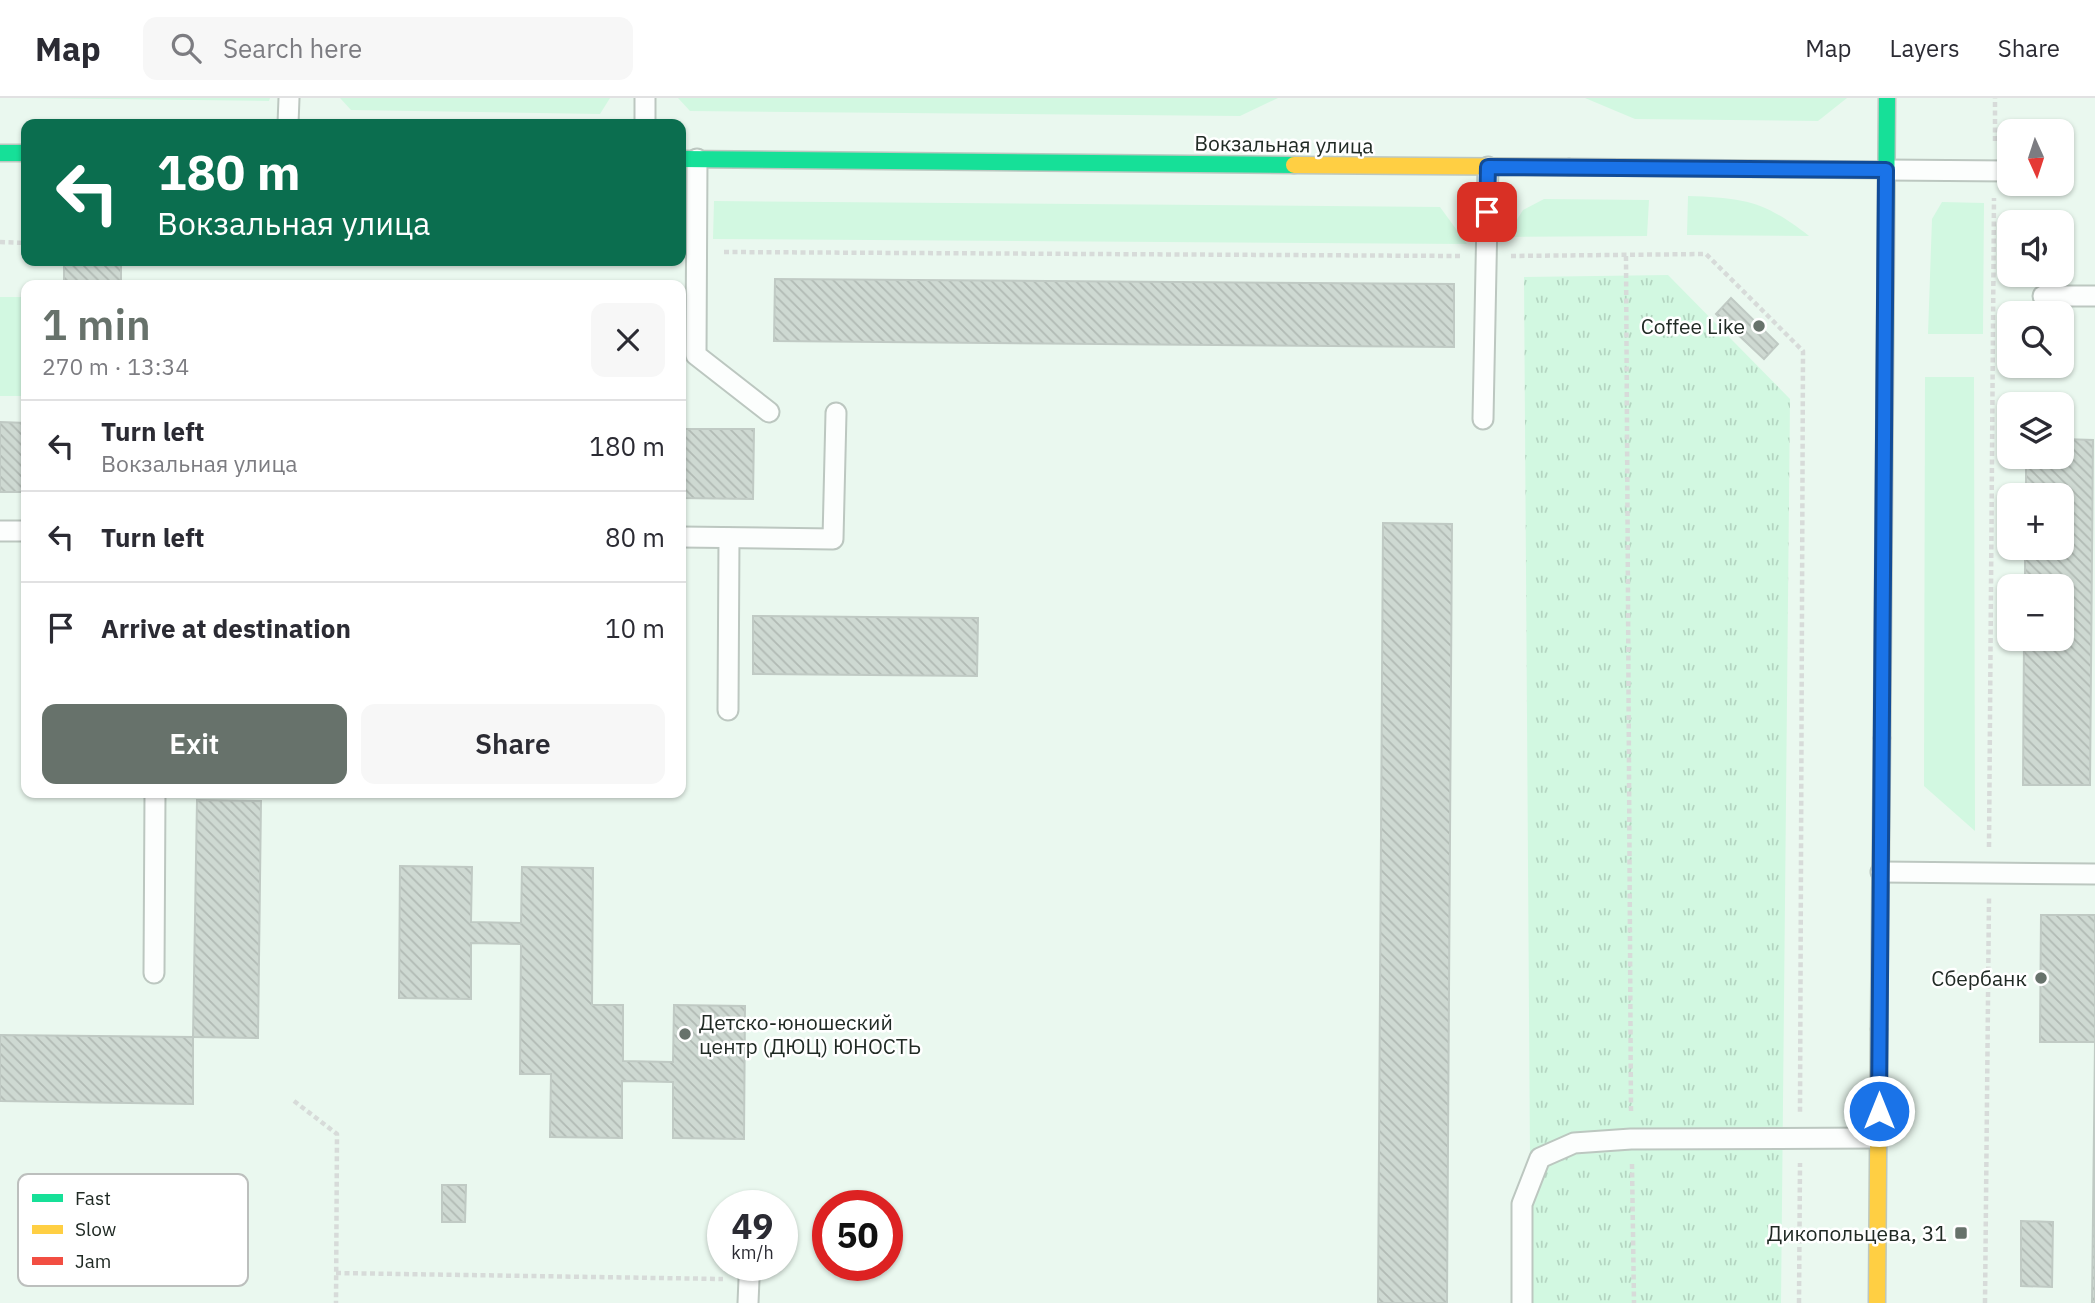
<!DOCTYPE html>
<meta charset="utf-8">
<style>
:root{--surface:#fff;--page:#f7f7f7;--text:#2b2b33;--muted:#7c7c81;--line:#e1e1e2;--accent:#67726b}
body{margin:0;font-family:"IBM Plex Sans",sans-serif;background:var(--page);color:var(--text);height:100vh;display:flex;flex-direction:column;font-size:26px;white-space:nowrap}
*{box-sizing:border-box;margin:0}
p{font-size:23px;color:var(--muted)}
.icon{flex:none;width:38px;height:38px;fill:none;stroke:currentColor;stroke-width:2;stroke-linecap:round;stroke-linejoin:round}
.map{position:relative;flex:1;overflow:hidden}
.details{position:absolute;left:21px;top:182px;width:665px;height:518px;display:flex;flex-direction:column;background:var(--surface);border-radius:14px;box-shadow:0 2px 5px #0004}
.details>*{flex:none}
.hud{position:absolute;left:21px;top:21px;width:665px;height:147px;border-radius:14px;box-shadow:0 2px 5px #0004;background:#0b6e4f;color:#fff;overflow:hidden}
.needle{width:46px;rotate:177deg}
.buttons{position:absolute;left:1997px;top:21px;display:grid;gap:14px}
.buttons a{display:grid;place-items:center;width:77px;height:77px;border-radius:14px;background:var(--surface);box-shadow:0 2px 5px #0004;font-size:35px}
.speed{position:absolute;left:707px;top:1092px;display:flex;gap:14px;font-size:35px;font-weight:700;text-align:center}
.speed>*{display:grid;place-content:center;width:91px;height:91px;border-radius:50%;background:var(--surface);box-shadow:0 2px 5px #0004;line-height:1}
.speed small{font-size:18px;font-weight:400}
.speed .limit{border:10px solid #d22;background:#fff;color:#111}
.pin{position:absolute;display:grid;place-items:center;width:60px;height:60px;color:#fff;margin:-30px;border-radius:14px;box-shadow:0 4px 10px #0006}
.me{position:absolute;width:77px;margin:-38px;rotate:0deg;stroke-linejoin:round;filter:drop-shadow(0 0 5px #0008)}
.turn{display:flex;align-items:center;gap:24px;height:147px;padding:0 21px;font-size:32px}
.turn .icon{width:91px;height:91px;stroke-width:2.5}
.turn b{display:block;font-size:49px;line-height:60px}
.round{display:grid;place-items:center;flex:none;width:74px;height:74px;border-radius:14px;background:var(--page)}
.headline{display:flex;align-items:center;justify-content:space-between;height:119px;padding:0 21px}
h1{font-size:42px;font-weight:600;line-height:52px;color:var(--accent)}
.cta{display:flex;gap:14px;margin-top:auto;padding:14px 21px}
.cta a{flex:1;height:80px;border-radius:14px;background:var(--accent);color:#fff;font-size:28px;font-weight:600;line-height:80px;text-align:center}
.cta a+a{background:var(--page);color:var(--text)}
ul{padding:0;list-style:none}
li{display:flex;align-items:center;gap:21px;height:91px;padding:0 21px;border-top:2px solid var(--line)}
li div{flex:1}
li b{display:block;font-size:26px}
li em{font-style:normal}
header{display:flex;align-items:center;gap:42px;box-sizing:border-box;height:98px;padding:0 35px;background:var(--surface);border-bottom:2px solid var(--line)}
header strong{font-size:33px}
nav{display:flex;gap:38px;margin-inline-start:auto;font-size:24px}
.search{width:490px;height:63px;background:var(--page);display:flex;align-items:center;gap:18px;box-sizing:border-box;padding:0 24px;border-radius:14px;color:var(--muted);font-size:26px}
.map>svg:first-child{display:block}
</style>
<header>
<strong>Map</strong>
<div class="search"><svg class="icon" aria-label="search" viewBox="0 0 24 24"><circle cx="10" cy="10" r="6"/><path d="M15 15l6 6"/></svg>Search here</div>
<nav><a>Map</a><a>Layers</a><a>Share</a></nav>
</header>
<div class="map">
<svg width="2095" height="1205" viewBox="0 0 2095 1205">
<defs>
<pattern id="park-tufts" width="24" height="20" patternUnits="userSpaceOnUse" patternTransform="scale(1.75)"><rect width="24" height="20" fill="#d2f8e1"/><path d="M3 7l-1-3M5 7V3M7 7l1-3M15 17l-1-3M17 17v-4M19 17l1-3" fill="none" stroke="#b4d5c1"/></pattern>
<pattern id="building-back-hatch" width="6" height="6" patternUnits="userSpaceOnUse" patternTransform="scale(1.75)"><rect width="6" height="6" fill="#ced9d2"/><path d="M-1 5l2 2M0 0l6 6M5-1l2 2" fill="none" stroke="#b1bab4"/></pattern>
</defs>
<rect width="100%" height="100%" fill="#eaf8ef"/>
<!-- grass -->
<g fill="#d2f8e1">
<path d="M25,0H270L269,3Z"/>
<path d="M340,0H610L600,16L351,12Z"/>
<path d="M678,0H1278L1240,18L690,13Z"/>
<path d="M1585,0H1847L1818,23L1635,21Z"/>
<path d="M1688,98C1745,100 1764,103 1809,138L1687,137Z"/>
<path d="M1544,101L1649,102L1647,138L1506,139L1523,112Z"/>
<path d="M714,103L1440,109L1467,146L713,141Z"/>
<path d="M1942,104L1984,105L1983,236H1928L1932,121Z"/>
<rect x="0" y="199" width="26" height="99"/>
<path d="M1925,279H1974L1975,733L1924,688Z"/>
</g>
<!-- park -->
<path fill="url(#park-tufts)" d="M1668,177L1790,301L1781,1205H1531L1524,179Z"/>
<!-- building -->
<g fill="url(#building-back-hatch)" stroke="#c0cac4" stroke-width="2">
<path d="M64,165L121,166V187H64Z"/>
<path d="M775,181L1454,186V249L774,243Z"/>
<path d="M1731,200L1778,246L1764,261L1716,216Z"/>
<path d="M0,324L26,325V394H0Z"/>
<path d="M681,331H754L753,401L681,400Z"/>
<path d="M2062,341L2093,342L2090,687H2023L2024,541H2062V488H2025V450H2062V397H2026V359H2062Z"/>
<path d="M1383,425L1452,426L1447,1205H1378Z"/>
<path d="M753,518L978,520L977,578L753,576Z"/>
<path d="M197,702L261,703L258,940L193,939Z"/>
<path d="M400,768L472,769L471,824L521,825L522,769L593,770L592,907H623V963L673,964L674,907L745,908L744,1041L673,1040V984L622,983V1040L550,1039L551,976H520L521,846L471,845V901L399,900Z"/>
<path d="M2041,817H2095V1205H2092L2095,944H2040Z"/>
<path d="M0,937L193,939V1006L0,1003Z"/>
<path d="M442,1087H466L465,1124H442Z"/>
<path d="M2021,1123L2053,1124L2052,1189L2021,1188Z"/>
</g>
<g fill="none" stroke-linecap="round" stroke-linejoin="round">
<defs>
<g id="lane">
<path d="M288,26L289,0"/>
<path d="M645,26V0"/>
<path d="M697,61L696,257L769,314"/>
<path d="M1886,72L2009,73"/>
<path d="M2043,198H2095"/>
<path d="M1483,321L1488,69"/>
<path d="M0,433H26"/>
<path d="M681,439L833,441L836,315"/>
<path d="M728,612L729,440"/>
<path d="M1881,774L2095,776"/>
<path d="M154,875L155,695"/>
<path d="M748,1205L749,1181"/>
<path d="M1522,1205V1106L1540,1060L1574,1045L1631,1041L1879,1040"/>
</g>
<g id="fast">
<path d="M0,55H26"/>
<path d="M681,61L1294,67"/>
<path d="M1569,69L1886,72"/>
<path d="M1882,640L1887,0"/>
</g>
<g id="slow">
<path d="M1294,67L1569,69"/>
<path d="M1877,1205L1879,931"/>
</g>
<path id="jam" d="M1879,931L1882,640"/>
</defs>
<!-- lane casing -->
<use href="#lane" stroke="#bcc7c0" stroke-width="23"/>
<!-- fast casing -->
<use href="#fast" stroke="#bcc7c0" stroke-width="19"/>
<!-- slow casing -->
<use href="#slow" stroke="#bcc7c0" stroke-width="19"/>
<!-- jam casing -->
<use href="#jam" stroke="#bcc7c0" stroke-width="19"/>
<!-- path -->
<g stroke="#d7dbd9" stroke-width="4.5" stroke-dasharray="5 3.5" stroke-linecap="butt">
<path d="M1995,43V0"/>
<path d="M0,144L26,145"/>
<path d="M724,154L1460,158"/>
<path d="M1511,158L1706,156L1803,253L1800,1015"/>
<path d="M1626,158L1631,1015"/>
<path d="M1989,749L1994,100"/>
<path d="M294,1003L337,1036L336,1205"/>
<path d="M1632,1066L1634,1205"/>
<path d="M336,1175L723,1181"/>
<path d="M1799,1205L1800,1065"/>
<path d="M1985,1205L1989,800"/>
</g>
<!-- lane -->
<use href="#lane" stroke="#fcfefd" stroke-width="19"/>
<!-- fast -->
<use href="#fast" stroke="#16e098" stroke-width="16"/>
<!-- slow -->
<use href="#slow" stroke="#ffcf43" stroke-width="16"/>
<!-- jam -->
<use href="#jam" stroke="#f24e42" stroke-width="16"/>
</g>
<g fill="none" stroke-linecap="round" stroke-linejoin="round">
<defs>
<path id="route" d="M1487,114L1488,69L1886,72L1879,1013"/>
</defs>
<!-- route casing -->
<use href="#route" stroke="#114b97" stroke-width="18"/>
<!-- route -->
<use href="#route" stroke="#1a73e8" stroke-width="12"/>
</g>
<!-- markers -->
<g fill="#67726b" stroke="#fff" stroke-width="2.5">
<circle cx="1759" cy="228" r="7"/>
<circle cx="2041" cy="880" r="7"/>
<circle cx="685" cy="936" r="7"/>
<rect x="1954" y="1128" width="14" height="14" rx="3.5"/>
</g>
<g text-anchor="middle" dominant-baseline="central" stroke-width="5" stroke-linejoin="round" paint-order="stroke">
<!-- street labels -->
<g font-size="21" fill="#202a24" stroke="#fff">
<text transform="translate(1284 46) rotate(1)">Вокзальная улица</text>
</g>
<!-- poi labels -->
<g font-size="21" fill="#202a24" stroke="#fff" text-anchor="end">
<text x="1745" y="228">Coffee Like</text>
<text x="2027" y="880">Сбербанк</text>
<text x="699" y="924" text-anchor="start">Детско-юношеский<tspan x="699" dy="24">центр (ДЮЦ) ЮНОСТЬ</tspan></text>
<text x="1947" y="1135">Дикопольцева, 31</text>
</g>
</g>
<!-- legend -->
<rect x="18" y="1076" width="230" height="112" rx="10" fill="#fff" stroke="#bcbfbd" stroke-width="2"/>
<rect x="32" y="1096" width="31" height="8" fill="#16e098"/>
<rect x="32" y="1127" width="31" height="9" fill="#ffcf43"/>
<rect x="32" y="1159" width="31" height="8" fill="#f24e42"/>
<g font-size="19" fill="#202a24">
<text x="75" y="1107">Fast</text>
<text x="75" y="1138">Slow</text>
<text x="75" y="1170">Jam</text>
</g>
</svg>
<div class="buttons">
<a><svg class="needle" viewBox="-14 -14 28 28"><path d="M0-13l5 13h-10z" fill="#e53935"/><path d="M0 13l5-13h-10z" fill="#7c7c81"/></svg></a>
<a><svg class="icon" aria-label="sound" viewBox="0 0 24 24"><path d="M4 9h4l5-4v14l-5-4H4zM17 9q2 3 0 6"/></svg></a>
<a><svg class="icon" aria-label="search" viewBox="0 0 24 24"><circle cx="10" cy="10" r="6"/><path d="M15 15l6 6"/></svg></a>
<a><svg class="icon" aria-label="layers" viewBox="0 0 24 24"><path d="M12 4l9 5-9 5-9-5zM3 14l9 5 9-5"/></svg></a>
<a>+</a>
<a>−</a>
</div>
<div class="speed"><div>49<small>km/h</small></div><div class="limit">50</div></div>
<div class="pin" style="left:1487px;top:114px;background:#d93025"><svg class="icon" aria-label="arrive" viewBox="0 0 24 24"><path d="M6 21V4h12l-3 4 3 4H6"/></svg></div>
<svg class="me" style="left:1879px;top:1013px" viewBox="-20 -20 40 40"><circle r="17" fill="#1a73e8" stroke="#fff" stroke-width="3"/><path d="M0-11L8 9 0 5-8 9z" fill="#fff"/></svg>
<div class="hud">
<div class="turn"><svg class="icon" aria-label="left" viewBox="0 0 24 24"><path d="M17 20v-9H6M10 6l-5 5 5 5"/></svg><div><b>180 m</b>Вокзальная улица</div></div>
</div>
<section class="details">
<div class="headline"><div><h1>1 min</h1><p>270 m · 13:34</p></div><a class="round"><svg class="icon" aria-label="close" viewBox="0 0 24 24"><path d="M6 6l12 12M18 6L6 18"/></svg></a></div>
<ul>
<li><svg class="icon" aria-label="left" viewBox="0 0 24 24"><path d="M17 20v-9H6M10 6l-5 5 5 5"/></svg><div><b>Turn left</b><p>Вокзальная улица</p></div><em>180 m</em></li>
<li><svg class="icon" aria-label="left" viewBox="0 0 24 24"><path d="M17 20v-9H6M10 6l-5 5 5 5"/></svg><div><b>Turn left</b></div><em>80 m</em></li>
<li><svg class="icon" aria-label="arrive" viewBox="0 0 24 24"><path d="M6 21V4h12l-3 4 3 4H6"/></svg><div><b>Arrive at destination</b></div><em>10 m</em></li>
</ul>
<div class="cta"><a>Exit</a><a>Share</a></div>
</section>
</div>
